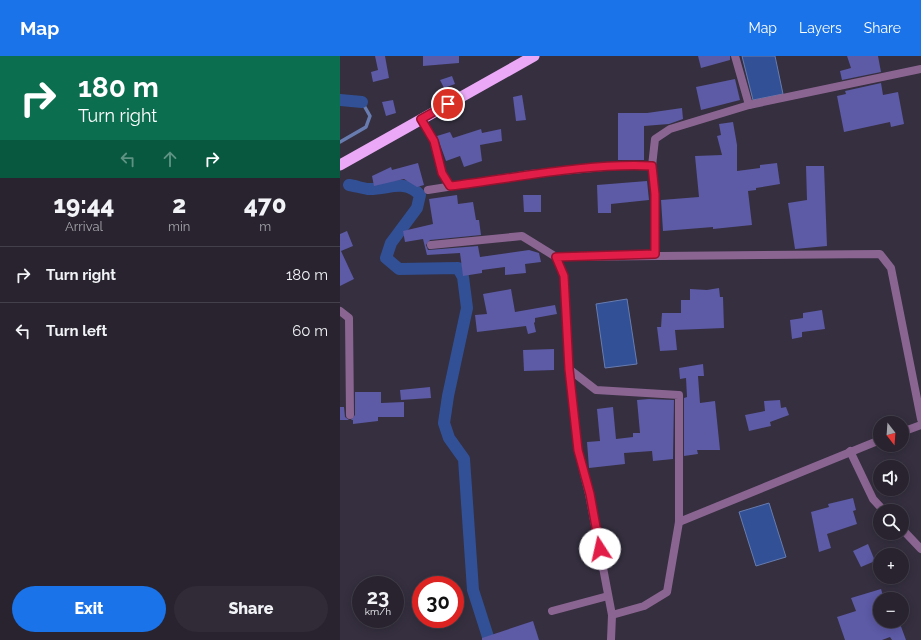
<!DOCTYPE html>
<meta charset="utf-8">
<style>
:root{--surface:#28232f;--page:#302b37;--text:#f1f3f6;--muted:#a5a4aa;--line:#44404b;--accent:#1a73e8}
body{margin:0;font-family:Raleway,sans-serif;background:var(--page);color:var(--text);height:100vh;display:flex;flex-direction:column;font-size:15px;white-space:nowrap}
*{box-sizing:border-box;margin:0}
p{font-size:13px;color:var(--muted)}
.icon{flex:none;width:22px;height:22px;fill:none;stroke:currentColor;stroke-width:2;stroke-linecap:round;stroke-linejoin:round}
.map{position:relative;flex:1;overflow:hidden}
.sheet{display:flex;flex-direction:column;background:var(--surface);width:340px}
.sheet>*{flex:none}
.hud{background:#0b6e4f;color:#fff;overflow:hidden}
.needle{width:26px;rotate:163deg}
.controls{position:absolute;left:533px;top:360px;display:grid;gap:8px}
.controls a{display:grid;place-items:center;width:36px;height:36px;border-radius:50%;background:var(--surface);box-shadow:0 2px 10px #0003,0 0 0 1px var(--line);font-size:20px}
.speed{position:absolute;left:12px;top:520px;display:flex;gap:8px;font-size:20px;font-weight:700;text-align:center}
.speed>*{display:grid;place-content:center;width:52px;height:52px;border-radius:50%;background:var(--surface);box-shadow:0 2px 10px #0003,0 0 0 1px var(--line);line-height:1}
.speed small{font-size:10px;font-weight:400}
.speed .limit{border:6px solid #d22;background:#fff;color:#111}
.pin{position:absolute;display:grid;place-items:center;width:34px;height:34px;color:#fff;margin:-17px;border:2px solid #fff;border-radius:50%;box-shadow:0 1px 4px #0007}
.me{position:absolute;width:44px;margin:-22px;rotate:350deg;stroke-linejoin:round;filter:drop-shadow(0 0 3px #0008)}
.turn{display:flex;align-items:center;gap:14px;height:84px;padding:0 12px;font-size:18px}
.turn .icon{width:52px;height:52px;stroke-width:2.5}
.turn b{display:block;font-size:28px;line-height:34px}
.lanes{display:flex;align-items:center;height:38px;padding:0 12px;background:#0003;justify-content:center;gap:20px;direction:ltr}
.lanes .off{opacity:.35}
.eta{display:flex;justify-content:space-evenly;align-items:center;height:68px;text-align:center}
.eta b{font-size:24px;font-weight:800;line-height:28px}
.button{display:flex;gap:8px;margin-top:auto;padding:8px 12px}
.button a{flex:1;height:46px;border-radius:24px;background:var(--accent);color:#fff;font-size:16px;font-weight:800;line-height:46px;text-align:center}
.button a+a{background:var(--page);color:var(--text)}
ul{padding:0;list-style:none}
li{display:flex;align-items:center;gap:12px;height:56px;padding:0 12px;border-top:1px solid var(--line)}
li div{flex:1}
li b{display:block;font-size:15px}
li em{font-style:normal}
header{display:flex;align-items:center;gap:24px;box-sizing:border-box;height:56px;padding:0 20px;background:var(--accent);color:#fff}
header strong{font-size:19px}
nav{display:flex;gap:22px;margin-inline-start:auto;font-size:14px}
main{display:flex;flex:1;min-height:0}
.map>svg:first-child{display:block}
</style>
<header>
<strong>Map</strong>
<nav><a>Map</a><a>Layers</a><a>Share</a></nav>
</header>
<main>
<section class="sheet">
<div class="hud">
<div class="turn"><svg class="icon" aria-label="right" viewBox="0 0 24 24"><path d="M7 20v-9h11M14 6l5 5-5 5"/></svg><div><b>180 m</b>Turn right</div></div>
<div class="lanes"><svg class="icon off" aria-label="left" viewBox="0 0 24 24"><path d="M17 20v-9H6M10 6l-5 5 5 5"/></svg><svg class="icon off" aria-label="ahead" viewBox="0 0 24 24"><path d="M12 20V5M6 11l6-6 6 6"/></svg><svg class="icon" aria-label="right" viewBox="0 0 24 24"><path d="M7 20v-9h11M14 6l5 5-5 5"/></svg></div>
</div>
<div class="eta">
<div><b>19:44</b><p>Arrival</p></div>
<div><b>2</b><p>min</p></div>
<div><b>470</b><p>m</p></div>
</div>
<ul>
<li><svg class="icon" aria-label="right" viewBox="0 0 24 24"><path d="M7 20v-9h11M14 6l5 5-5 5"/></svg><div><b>Turn right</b></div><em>180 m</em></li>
<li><svg class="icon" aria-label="left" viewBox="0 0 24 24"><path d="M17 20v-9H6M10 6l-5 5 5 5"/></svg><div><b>Turn left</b></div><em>60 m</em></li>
</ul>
<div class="button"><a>Exit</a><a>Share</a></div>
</section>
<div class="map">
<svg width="581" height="584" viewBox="0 0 581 584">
<rect width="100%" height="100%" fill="#352f3f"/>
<!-- water -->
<g fill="#325095" stroke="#687cb0">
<path d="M402,0H435L443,38L413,44Z"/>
<path d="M287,243L297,308L265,312L256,248Z"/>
<path d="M429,447L446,501L416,510L399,456Z"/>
</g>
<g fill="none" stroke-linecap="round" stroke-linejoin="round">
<!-- stream -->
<path stroke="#687cb0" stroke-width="3.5" d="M0,86L26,71L30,60L22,46"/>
<!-- canal -->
<g stroke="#325095" stroke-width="12">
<path d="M0,44L22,46"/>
<path d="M9,129C15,130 22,132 28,133C48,134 64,122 80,139L77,152L51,187L46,202L59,213L118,212L123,221L127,252L108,340L104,367L109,382L124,403L133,534L149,584"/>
</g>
</g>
<!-- building -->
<g fill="#5d5aa6">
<path d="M35,0H45L49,22L33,26L31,16L38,14Z"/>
<path d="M83,0H119V7L83,10Z"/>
<path d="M358,0H390V4L361,12Z"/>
<path d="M507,0H538L541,16L502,24L500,15L511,12Z"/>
<path d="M112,20L115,28L104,32L100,24Z"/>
<path d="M395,23L400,44L361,54L356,31Z"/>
<path d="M541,27L543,39L558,36L564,68L551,71L550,66L504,76L497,40L506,38L505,35Z"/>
<path d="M182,39L186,64L176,65L173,41Z"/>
<path d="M53,44L56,57L46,60L42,46Z"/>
<path d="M342,52L343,63L329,68L304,70V104H278V57H307Z"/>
<path d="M393,66L397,89V115L420,112V109L437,107L440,128L416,132V134L408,135L412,169L373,173V171L323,175L321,144L359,141L355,100L382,99L377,80L381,79L379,68Z"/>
<path d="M141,73L142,77L161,73L162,85L140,89L142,105L124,111L120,100L106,105L97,80L110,76L113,82Z"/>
<path d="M78,107L84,129L77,131L64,123L34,130L32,120L51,111L52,114Z"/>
<path d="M466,110H484L487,190L455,193L448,147L467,144Z"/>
<path d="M307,125L309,144L271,148V157H258L257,129Z"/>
<path d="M117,139L118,148L133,146L136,164H139L141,179L90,184L86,189L88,194L138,190L140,201L189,194L199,197L201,206L185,208L186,217L165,219V211L142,214V217L123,220L120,197L87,199L83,183L65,186L63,175L93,168L89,143Z"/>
<path d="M183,139H201V156H184Z"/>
<path d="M7,175L13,190L1,195L14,223L0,230V178Z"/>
<path d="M379,232L380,241H383L384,272L335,274L337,294L320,295L317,271H321L322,257H341V244H350V233L367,234Z"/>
<path d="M171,233L175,256L215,249L217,258L195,262V266L194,267L196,276L188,278L186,270L137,276L135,259L147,258L143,238Z"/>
<path d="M482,254L485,273L462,276V281L452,283L450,264L463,262V257Z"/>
<path d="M214,293V314L184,315L183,294Z"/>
<path d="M363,308L364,320H358L360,347L375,345L380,394H357L358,398L344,400V342L347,341L346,322L340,323L339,312Z"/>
<path d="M90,331L91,342L61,344L60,334Z"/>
<path d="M15,336H41V347L64,346V361H38V365L13,368V364H11L15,359Z"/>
<path d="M309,343L334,344L333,403L313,405L312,395L284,397L285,408L249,412L247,386L260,385L257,353L273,351L276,383L293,381V377H300L297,344Z"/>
<path d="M440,344L441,352L446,351L449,359L430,366L431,370L409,375L405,359L425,355L424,345Z"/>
<path d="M0,351H4L5,361L9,364H0Z"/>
<path d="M513,442L516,454L513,455L517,468L487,478L491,492L479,496L471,456L489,451L488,448Z"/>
<path d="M528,488L535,505L521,511L513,495Z"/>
<path d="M541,533L544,543H540V565H559L566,584H552L550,581L542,584H505L497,561L516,555L511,542Z"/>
<path d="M193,565L199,584H142V582Z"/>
</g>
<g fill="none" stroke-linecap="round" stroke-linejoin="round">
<!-- minor -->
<g stroke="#8b6592" stroke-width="8">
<path d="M395,0L409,49L581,13"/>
<path d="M81,63L94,85L102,117L110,130"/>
<path d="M88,134L190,118L284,109L312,110"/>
<path d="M91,189L182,180L216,201L224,220L229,313L238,394L249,438L272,559L271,584"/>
<path d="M315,198V138L312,110L315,83L330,73L409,49"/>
<path d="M216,201L540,198L551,212L581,363"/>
<path d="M0,255L9,262L10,359"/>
<path d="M229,313L256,334L339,339V466L327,536L304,550L272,559"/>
<path d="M562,376L581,369"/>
<path d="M510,395L533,443L544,455"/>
<path d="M339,466L540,384"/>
<path d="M562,473L581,493"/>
<path d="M212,555L268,540"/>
</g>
<!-- trunk -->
<path stroke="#eaa8f6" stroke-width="11" d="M0,109L194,0"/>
</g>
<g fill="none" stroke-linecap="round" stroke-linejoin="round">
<defs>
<path id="route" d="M108,48L81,63L94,85L102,117L110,130C177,122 244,107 312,110L315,138V198L216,201L224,220L229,313L238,394L250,438L260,493"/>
</defs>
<!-- route casing -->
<use href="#route" stroke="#92132f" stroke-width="10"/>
<!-- route -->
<use href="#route" stroke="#e11d48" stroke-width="7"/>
</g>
</svg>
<div class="controls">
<a><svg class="needle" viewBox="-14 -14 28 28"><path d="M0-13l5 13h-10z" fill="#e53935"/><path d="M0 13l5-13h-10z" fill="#a5a4aa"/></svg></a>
<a><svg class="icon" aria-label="sound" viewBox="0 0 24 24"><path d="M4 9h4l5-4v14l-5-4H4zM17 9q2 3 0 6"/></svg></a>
<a><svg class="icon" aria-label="search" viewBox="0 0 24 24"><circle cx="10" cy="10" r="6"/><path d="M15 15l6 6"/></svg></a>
<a>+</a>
<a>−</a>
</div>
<div class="speed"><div>23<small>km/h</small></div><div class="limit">30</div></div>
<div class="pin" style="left:108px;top:48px;background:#d93025"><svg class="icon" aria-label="arrive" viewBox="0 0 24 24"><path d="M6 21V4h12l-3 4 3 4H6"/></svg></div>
<svg class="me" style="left:260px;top:493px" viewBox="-20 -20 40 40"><circle r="19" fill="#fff"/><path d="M0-13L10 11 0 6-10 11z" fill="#e11d48"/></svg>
</div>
</main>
